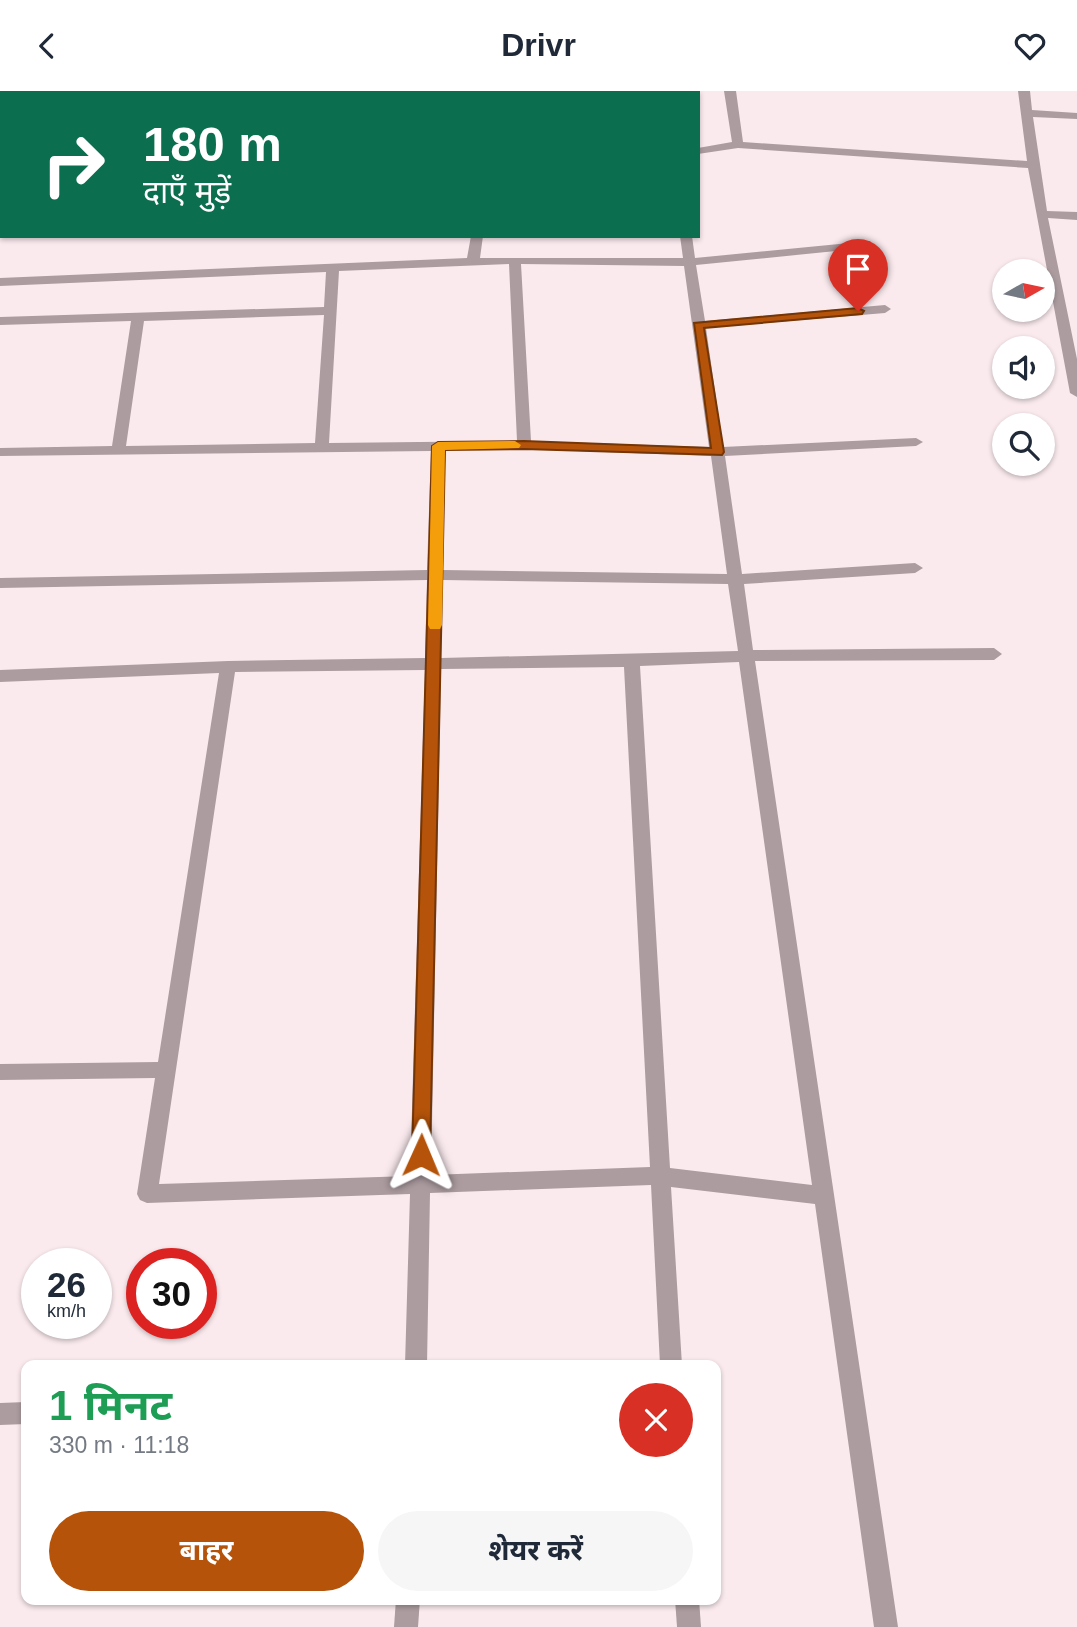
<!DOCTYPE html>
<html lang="hi">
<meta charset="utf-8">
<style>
:root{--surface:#fff;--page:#f6f6f7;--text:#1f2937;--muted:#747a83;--accent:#b45309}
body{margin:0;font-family:Arial,"Noto Sans Devanagari",sans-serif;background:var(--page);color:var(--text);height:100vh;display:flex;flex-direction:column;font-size:26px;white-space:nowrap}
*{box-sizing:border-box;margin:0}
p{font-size:23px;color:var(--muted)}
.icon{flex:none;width:38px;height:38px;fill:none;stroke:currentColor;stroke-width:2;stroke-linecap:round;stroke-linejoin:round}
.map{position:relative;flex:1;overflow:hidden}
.drawer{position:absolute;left:21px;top:1269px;width:700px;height:245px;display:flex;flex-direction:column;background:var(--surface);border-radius:14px;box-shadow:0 2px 5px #0004}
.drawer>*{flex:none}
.top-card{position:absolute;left:0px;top:0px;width:700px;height:147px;box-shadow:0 2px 5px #0004;background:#0b6e4f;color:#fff;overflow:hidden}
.needle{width:46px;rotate:81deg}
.tools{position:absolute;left:992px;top:168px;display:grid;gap:14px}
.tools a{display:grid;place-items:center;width:63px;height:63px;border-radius:50%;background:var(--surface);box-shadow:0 2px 5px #0004;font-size:35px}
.speed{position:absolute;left:21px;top:1157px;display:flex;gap:14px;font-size:35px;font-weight:700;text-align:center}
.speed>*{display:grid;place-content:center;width:91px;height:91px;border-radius:50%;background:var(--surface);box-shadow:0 2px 5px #0004;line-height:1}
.speed small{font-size:18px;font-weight:400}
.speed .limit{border:10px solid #d22;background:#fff;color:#111}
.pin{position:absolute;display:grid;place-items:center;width:60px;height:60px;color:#fff;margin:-72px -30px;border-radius:50% 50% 50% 0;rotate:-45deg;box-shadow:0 0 7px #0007}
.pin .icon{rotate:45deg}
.me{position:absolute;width:77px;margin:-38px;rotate:1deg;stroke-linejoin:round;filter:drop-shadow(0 0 5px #0008)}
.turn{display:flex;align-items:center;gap:24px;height:147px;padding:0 28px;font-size:32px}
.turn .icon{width:91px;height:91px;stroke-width:2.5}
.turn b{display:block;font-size:49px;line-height:60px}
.round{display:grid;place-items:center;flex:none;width:74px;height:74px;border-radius:37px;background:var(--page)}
.headline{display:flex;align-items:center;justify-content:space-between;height:119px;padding:0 28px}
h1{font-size:42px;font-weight:700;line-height:52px;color:#1e9e55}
.action{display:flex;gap:14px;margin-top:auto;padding:14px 28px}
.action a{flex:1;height:80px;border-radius:42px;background:var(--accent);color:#fff;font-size:28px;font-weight:700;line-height:80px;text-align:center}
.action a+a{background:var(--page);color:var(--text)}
header{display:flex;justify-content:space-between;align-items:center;height:91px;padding:0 28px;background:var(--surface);font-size:32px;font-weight:700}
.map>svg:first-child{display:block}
</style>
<header><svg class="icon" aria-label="back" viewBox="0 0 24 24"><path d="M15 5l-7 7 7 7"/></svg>Drivr<svg class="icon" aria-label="heart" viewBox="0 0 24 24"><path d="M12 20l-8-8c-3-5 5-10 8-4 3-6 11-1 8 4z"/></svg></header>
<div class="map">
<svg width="1077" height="1536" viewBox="0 0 1077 1536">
<rect width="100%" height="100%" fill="#faeaee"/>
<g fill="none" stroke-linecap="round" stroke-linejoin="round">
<!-- minor -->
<g fill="#ac9ca0" fill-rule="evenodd">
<rect x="140" y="0" width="12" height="2"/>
<rect x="489" y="0" width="12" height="2"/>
<path d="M724,0H736L743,51L1027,70L1018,0H1030L1032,19L1077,22V28L1033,26L1047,120L1077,121V129L1048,127L1077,268V306L1070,302L1028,77L738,57L698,63V57L732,51Z"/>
<rect x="0" y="9" width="2" height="6"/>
<rect x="0" y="93" width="2" height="8"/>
<path d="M2,105V118L0,119V106Z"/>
<path d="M471,145H483L480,167H683L680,145H692L695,167L870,150L872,153L866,157L696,174L705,230L885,214L891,218L885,222L706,237L723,356L916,347L923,351L916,355L725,365L742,483L915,472L923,477L915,482L744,493L753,559L994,557L1002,563L994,569L755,570L898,1536H874L815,1113L671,1096L682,1274H660L651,1094L430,1102L427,1274H405L410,1103L147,1112L140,1109L137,1103L155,987L0,989V973L158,971L219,582L0,591V579L228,570L425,567L427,489L0,497V487L427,479L431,360L0,365V357L112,355L131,230L0,234V226L324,216L326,181L0,195V187L467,167ZM509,173L517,350L329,352L339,180ZM521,173L684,175L709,356L531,350ZM324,224L315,352L126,355L144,230ZM524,358L711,365L727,483L443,479L445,359ZM442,489L728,493L738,560L441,567ZM739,571L812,1094L670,1077L640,575ZM624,576L650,1076L431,1084L441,578ZM425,579L410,1085L159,1093L235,581Z"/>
<path d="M26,1311V1333L0,1334V1312Z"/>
<path d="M396,1508H420L418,1536H394Z"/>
<path d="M675,1508H699L701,1536H677Z"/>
</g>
</g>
<!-- route -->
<path fill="#b45309" stroke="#753606" stroke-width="2" d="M858,217L864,220L862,223L704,237L724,361L722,364L524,358L445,359L430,1064L427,1070L421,1072L415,1070L412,1064L432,355L438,351L524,350L711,357L694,232Z"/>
<!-- slow -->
<path fill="#f59e0b" d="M515,350L521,354L519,357L445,359L442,534L440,538H430L428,534L432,355L438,351Z"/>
</svg>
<div class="tools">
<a><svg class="needle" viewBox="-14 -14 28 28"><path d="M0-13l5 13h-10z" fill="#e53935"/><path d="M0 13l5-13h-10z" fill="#747a83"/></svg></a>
<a><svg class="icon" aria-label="sound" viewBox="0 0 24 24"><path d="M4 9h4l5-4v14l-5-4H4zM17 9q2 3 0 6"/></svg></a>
<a><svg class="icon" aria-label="search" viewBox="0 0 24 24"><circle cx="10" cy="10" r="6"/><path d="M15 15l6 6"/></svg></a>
</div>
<div class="speed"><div>26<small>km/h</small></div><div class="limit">30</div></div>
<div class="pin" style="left:858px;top:220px;background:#d93025"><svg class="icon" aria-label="arrive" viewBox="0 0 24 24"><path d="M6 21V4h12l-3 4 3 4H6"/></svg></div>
<svg class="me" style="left:421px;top:1064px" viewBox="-20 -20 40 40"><path d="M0-17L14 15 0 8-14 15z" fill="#b45309" stroke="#fff" stroke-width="4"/></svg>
<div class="top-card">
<div class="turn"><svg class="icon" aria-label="right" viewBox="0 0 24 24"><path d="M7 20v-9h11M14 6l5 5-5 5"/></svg><div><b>180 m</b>दाएँ मुड़ें</div></div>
</div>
<section class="drawer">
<div class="headline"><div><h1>1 मिनट</h1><p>330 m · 11:18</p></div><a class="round" style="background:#d93025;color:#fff"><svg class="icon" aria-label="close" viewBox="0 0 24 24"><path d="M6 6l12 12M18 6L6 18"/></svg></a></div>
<div class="action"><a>बाहर</a><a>शेयर करें</a></div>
</section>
</div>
